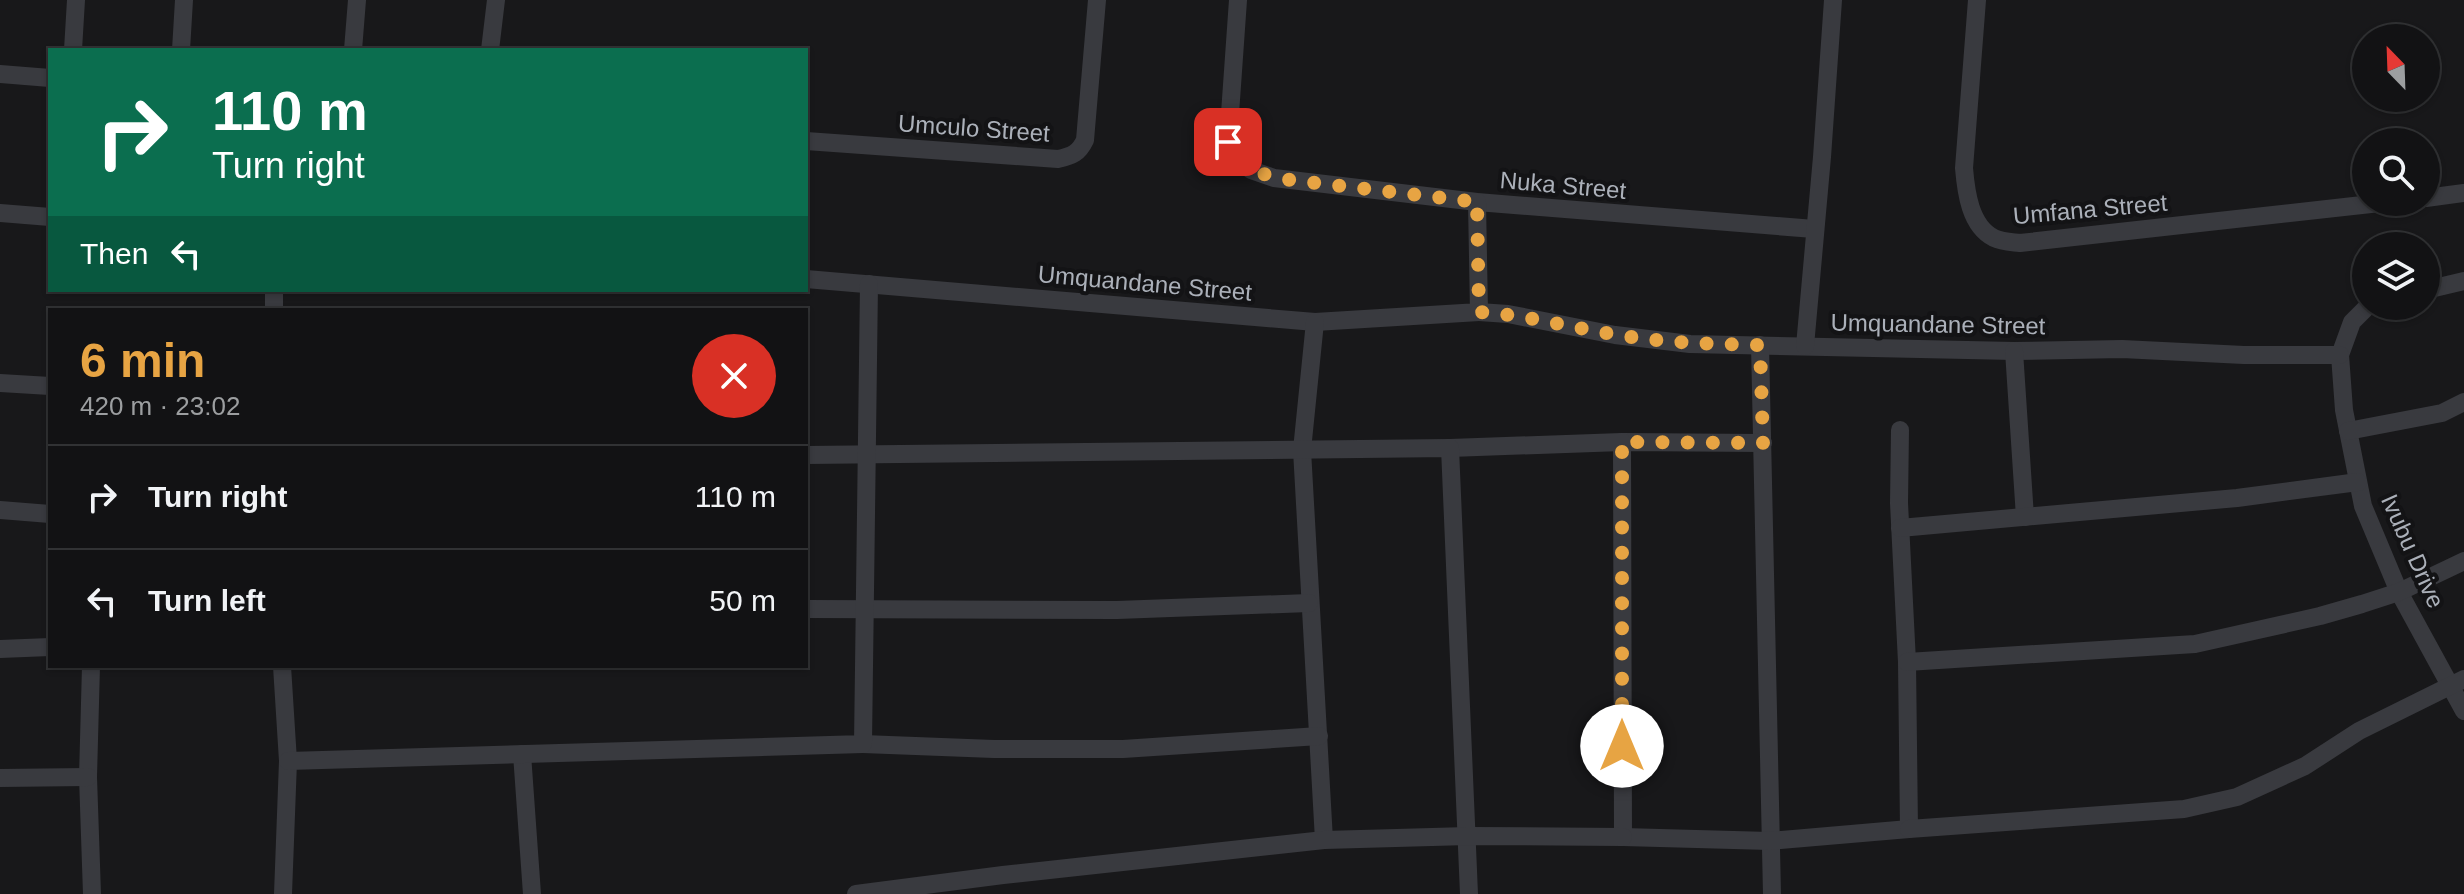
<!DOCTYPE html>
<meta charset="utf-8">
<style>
:root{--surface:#121214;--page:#1b1b1d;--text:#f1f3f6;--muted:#9c9ea0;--line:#313234;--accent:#e7a443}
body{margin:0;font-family:Arial,sans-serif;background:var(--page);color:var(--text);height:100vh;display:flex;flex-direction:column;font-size:30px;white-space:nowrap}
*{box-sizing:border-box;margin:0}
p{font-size:26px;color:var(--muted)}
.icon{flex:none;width:44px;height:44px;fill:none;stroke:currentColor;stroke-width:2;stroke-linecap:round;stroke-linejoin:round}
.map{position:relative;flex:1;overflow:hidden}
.panel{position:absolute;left:48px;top:308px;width:760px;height:360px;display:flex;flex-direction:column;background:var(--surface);border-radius:0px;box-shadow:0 2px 6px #0004,0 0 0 2px var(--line)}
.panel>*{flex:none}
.banner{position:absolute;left:48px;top:48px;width:760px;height:244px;border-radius:0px;box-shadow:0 2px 6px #0004,0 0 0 2px var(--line);background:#0b6e4f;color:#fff;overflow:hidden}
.needle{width:52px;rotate:337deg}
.tools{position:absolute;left:2352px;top:24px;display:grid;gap:16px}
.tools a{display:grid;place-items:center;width:88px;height:88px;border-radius:50%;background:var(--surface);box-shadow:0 2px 6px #0004,0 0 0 2px var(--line);font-size:40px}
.pin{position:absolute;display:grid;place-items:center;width:68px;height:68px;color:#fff;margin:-34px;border-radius:16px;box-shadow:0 4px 12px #0006}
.me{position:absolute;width:88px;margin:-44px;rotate:0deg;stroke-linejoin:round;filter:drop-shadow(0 0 6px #0008)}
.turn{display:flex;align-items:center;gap:28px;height:168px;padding:0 32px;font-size:36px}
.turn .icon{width:104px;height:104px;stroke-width:2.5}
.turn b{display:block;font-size:56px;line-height:68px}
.then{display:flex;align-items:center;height:76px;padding:0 32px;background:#0003;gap:16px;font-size:30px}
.round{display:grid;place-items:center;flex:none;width:84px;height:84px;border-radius:42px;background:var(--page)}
.summary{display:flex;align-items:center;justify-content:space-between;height:136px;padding:0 32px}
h1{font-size:48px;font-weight:700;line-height:60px;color:var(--accent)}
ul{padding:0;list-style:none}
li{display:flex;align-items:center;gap:24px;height:104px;padding:0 32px;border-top:2px solid var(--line)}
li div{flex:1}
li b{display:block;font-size:30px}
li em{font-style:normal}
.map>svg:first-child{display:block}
</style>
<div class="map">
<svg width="2464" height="894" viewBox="0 0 2464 894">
<rect width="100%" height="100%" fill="#18181a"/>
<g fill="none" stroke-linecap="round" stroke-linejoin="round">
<!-- minor -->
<g stroke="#393a3f" stroke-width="18">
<path d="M1238,0L1228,142L1241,162L1251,170L1274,178L1477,202L1814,229"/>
<path d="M1977,0L1964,168C1966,192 1970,226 1994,238C2002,242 2012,242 2020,243L2389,202"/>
<path d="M73,50L76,0"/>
<path d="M181,50L184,0"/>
<path d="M353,50L357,0"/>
<path d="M490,50L496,0"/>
<path d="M0,74L50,78"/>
<path d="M806,141L1058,159C1072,156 1079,153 1085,140L1097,0"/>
<path d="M2426,198L2464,193"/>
<path d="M0,213L50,217"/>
<path d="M806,279L1315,322L1479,312L1477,202"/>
<path d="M2426,290L2464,281"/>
<path d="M2368,306L2352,322L2340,355L2344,410L2363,506L2399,592L2464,711"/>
<path d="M274,310V290"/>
<path d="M1479,312L1508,314L1615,335L1690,344L2014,351L2122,349L2244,355H2340"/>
<path d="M1315,322L1302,450L1324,840"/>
<path d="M1760,345L1772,894"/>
<path d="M1805,346L1822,157L1833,0"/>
<path d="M2014,351L2025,517"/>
<path d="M0,383L50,386"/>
<path d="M2348,431L2442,413L2464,402"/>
<path d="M1763,443L1622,442L1623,837L1770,841L1909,829L1907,662L1899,503L1900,430"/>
<path d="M1450,448L1622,442"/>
<path d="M806,455L1450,448L1469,894"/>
<path d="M0,510L50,514"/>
<path d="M1900,528L2237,498L2358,482"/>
<path d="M806,609L1117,610L1309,603"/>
<path d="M0,649L50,647"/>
<path d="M1907,662L2195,644L2320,616L2362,604L2399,592L2464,561"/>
<path d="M91,666L88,777L92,894"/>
<path d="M282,666L288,761L283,894"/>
<path d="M863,744L994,749H1123L1319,736"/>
<path d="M522,754L532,894"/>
<path d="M288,761L863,744L869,284"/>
<path d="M0,778L88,777"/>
<path d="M1909,829L2184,809L2237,797L2305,766L2359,731L2464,679"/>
<path d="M856,894L1003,875L1324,840L1468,836L1623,837"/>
</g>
</g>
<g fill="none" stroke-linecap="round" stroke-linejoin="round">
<!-- route -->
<path stroke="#e7a443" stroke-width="14" stroke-dasharray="0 25.2" d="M1228,142C1238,164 1253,170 1274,178L1477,202L1479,312C1527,315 1572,328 1619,335C1666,343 1712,344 1760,345L1763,443L1622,442V746"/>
</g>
<g text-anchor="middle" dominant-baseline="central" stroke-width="8" stroke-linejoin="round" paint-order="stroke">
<!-- street labels -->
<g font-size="24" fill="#abb0b9" stroke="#131315">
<text transform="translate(974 128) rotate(4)">Umculo Street</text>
<text transform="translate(1563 185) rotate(5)">Nuka Street</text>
<text transform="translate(2090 209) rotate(-5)">Umfana Street</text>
<text transform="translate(1145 283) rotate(5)">Umquandane Street</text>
<text transform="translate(1938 324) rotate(1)">Umquandane Street</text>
<text transform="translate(2413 551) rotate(66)">Ivubu Drive</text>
</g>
</g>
</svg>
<div class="tools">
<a><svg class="needle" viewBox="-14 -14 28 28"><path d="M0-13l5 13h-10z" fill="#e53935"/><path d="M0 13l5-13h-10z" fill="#9c9ea0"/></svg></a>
<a><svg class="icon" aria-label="search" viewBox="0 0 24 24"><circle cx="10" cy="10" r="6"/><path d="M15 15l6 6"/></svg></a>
<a><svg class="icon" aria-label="layers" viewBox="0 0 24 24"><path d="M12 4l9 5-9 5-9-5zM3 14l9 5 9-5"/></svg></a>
</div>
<div class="pin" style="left:1228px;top:142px;background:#d93025"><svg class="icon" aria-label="arrive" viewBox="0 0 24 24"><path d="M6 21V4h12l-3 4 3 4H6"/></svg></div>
<svg class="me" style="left:1622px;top:746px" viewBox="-20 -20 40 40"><circle r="19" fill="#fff"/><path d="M0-13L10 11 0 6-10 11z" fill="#e7a443"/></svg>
<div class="banner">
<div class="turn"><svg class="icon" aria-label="right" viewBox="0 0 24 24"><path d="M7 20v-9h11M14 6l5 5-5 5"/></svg><div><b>110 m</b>Turn right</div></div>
<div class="then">Then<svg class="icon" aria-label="left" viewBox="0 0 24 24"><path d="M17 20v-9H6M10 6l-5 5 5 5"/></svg></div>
</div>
<section class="panel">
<div class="summary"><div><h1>6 min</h1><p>420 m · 23:02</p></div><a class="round" style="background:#d93025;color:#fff"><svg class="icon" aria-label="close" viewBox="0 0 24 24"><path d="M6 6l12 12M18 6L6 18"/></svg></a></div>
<ul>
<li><svg class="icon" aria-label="right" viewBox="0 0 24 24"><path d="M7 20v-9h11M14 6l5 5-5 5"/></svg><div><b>Turn right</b></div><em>110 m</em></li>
<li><svg class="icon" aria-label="left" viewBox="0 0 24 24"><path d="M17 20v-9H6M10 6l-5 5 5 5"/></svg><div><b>Turn left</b></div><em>50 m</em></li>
</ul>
</section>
</div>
